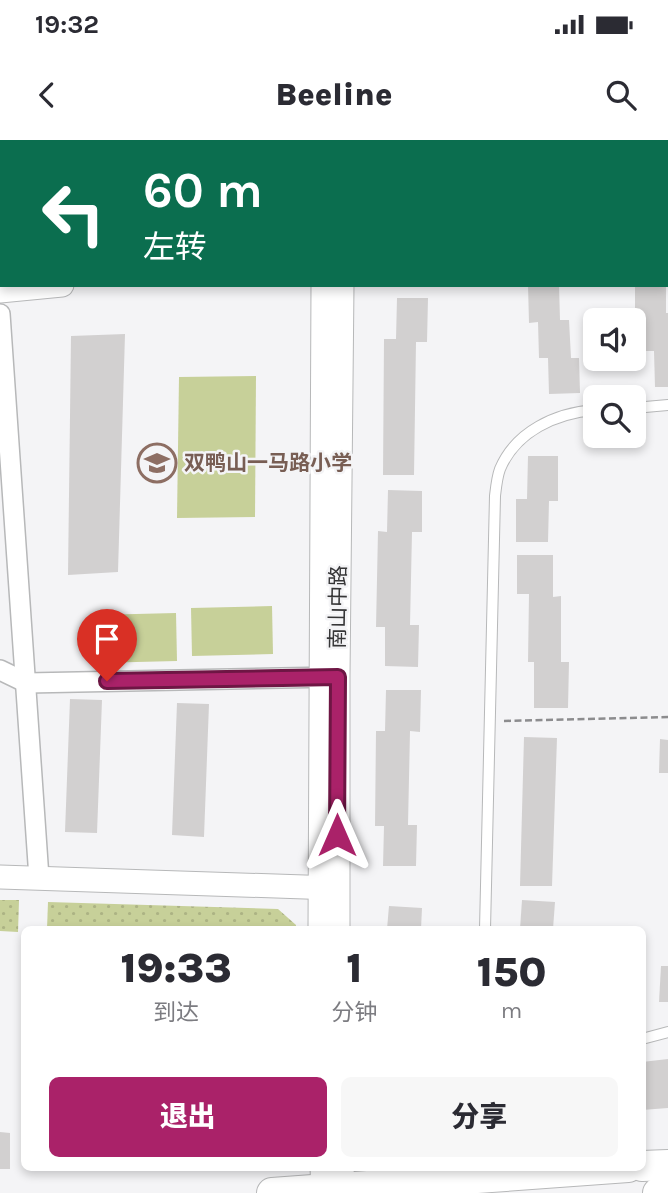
<!DOCTYPE html>
<html lang="zh">
<meta charset="utf-8">
<style>
:root{--surface:#fff;--page:#f7f7f7;--text:#2b2b33;--muted:#7c7c81;--accent:#aa2269}
body{margin:0;font-family:Karla,"Noto Sans SC",sans-serif;background:var(--page);color:var(--text);height:100vh;display:flex;flex-direction:column;font-size:26px;white-space:nowrap}
*{box-sizing:border-box;margin:0}
p{font-size:23px;color:var(--muted)}
.icon{flex:none;width:38px;height:38px;fill:none;stroke:currentColor;stroke-width:2;stroke-linecap:round;stroke-linejoin:round}
.map{position:relative;flex:1;overflow:hidden}
.side{position:absolute;left:21px;top:786px;width:625px;height:245px;display:flex;flex-direction:column;background:var(--surface);border-radius:10px;box-shadow:0 4px 10px #0003}
.side>*{flex:none}
.banner{position:absolute;left:0px;top:0px;width:668px;height:147px;box-shadow:0 4px 10px #0003;background:#0b6e4f;color:#fff;overflow:hidden}
.fabs{position:absolute;left:583px;top:168px;display:grid;gap:14px}
.fabs a{display:grid;place-items:center;width:63px;height:63px;border-radius:10px;background:var(--surface);box-shadow:0 4px 10px #0003;font-size:35px}
.pin{position:absolute;display:grid;place-items:center;width:60px;height:60px;color:#fff;margin:-72px -30px;border-radius:50% 50% 50% 0;rotate:-45deg;box-shadow:0 0 7px #0007}
.pin .icon{rotate:45deg}
.me{position:absolute;width:77px;margin:-38px;rotate:0deg;stroke-linejoin:round;filter:drop-shadow(0 0 5px #0008)}
.turn{display:flex;align-items:center;gap:24px;height:147px;padding:0 28px;font-size:32px}
.turn .icon{width:91px;height:91px;stroke-width:2.5}
.turn b{display:block;font-size:49px;line-height:60px}
.eta{display:flex;justify-content:space-evenly;align-items:center;height:119px;text-align:center}
.eta b{font-size:42px;font-weight:800;line-height:49px}
.button{display:flex;gap:14px;margin-top:auto;padding:14px 28px}
.button a{flex:1;height:80px;border-radius:10px;background:var(--accent);color:#fff;font-size:28px;font-weight:800;line-height:80px;text-align:center}
.button a+a{background:var(--page);color:var(--text)}
.status{display:flex;justify-content:space-between;align-items:center;height:49px;padding:0 35px;background:var(--surface);direction:ltr}
.status svg{height:19px;fill:currentColor}
header{display:flex;justify-content:space-between;align-items:center;height:91px;padding:0 28px;background:var(--surface);font-size:32px;font-weight:800}
.map>svg:first-child{display:block}
</style>
<div class="status"><b>19:32</b><svg viewBox="0 0 49 12"><path d="M0 12V9h3v3zM5 12V6h3v6zM10 12V3h3v9zM15 12V0h3v12zM26 1h20v11H26zM47 4h2v5h-2z"/></svg></div>
<header><svg class="icon" aria-label="back" viewBox="0 0 24 24"><path d="M15 5l-7 7 7 7"/></svg>Beeline<svg class="icon" aria-label="search" viewBox="0 0 24 24"><circle cx="10" cy="10" r="6"/><path d="M15 15l6 6"/></svg></header>
<div class="map">
<svg width="668" height="1053" viewBox="0 0 668 1053">
<defs>
<pattern id="park-dots" width="8" height="8" patternUnits="userSpaceOnUse" patternTransform="scale(1.75)"><rect width="8" height="8" fill="#c7d099"/><path d="M2 2h.1M6 6h.1" fill="none" stroke="#acb384" stroke-width="1.8" stroke-linecap="round"/></pattern>
</defs>
<rect width="100%" height="100%" fill="#f4f4f6"/>
<!-- grass -->
<g fill="#c7d099">
<path d="M256,236L255,377L177,378L179,237Z"/>
<path d="M272,466L273,514L192,516L191,468Z"/>
<path d="M176,473L177,521L96,523L95,475Z"/>
</g>
<!-- park -->
<g fill="url(#park-dots)">
<path d="M0,760H19L18,792L0,791Z"/>
<path d="M48,762L278,769L296,785V789H47Z"/>
</g>
<!-- building -->
<g fill="#d2d0d0">
<path d="M528,145H559L560,180H569L571,218H579L580,253L549,254L548,218H539L538,182L529,183Z"/>
<path d="M635,145H666V173H668V247H655L654,211H645L644,175L635,176Z"/>
<path d="M397,158H428L427,202H416L414,335H383L384,199H396Z"/>
<path d="M125,194L118,432L68,435L71,196Z"/>
<path d="M528,316H558V361H549L548,402H516V359H527Z"/>
<path d="M388,350L422,351V392H412L410,485H419L418,527L385,526V487H376L378,391L387,392Z"/>
<path d="M517,415H553V457L561,456V522H569L568,568H534V522H528L529,454H517Z"/>
<path d="M386,550H421L420,592L410,591L408,685H417L416,726H383L384,686H375L376,591H385Z"/>
<path d="M70,559L102,560L97,693L65,692Z"/>
<path d="M177,563L209,564L204,697L172,695Z"/>
<path d="M524,597L557,598L552,746H520Z"/>
<path d="M660,599L668,600V633H659Z"/>
<path d="M522,760L555,762L553,789H520Z"/>
<path d="M389,766L422,768L421,789H387Z"/>
<path d="M661,826H668V862H659Z"/>
<path d="M668,919V968L642,970V922Z"/>
<path d="M0,992L10,993V1029H0Z"/>
</g>
<g fill="none" stroke-linecap="round" stroke-linejoin="round">
<defs>
<g id="service">
<path d="M119,0V2"/>
<path d="M603,2V0"/>
<path d="M634,268L668,265"/>
<path d="M485,789L495,356C496,347 497,337 500,329C516,291 556,273 595,270"/>
<path d="M642,899L668,892"/>
</g>
<g id="minor">
<path d="M0,174L39,738"/>
<path d="M0,530L27,543L335,537"/>
</g>
<g id="tertiary">
<path d="M323,0V2"/>
<path d="M342,0V2"/>
<path d="M667,69H668"/>
<path d="M667,86H668"/>
<path d="M0,134H2"/>
<path d="M0,151L62,145"/>
<path d="M0,737L334,748"/>
<path d="M320,789L323,145"/>
<path d="M338,789V537L342,145"/>
<path d="M322,1027L323,1053"/>
<path d="M342,1027L343,1053"/>
</g>
<g id="primary">
<path d="M642,1026L668,1025"/>
<path d="M272,1053L628,1027"/>
<path d="M658,1053L668,1052"/>
</g>
</defs>
<!-- service casing -->
<use href="#service" stroke="#b7b8b9" stroke-width="12"/>
<!-- minor casing -->
<use href="#minor" stroke="#b7b8b9" stroke-width="22"/>
<!-- tertiary casing -->
<use href="#tertiary" stroke="#b7b8b9" stroke-width="25"/>
<!-- primary casing -->
<use href="#primary" stroke="#b7b8b9" stroke-width="32"/>
<!-- path -->
<path stroke="#8c8c8e" stroke-width="2.5" stroke-dasharray="7 3.5" stroke-linecap="butt" d="M504,581L668,577"/>
<!-- service -->
<use href="#service" stroke="#fff" stroke-width="10"/>
<!-- minor -->
<use href="#minor" stroke="#fff" stroke-width="19"/>
<!-- tertiary -->
<use href="#tertiary" stroke="#fff" stroke-width="23"/>
<!-- primary -->
<use href="#primary" stroke="#fff" stroke-width="30"/>
</g>
<g fill="none" stroke-linecap="round" stroke-linejoin="round">
<defs>
<path id="route" d="M107,541L338,537L337,695"/>
</defs>
<!-- route casing -->
<use href="#route" stroke="#6e1644" stroke-width="18"/>
<!-- route -->
<use href="#route" stroke="#aa2269" stroke-width="12"/>
</g>
<!-- icons -->
<defs>
<symbol id="school-ring" viewBox="-11 -11 22 22"><circle r="9.5" fill="#f4f4f6" stroke="#8d6e63" stroke-width="1.5"/><path d="M0-5L7-2L0 1L-7-2ZM-4 1L0 2.5L4 1V4Q0 6-4 4Z" fill="#8d6e63"/></symbol>
</defs>
<g fill-rule="evenodd">
<use href="#school-ring" x="135" y="301" width="44" height="44"/>
</g>
<g text-anchor="middle" dominant-baseline="central" stroke-width="5" stroke-linejoin="round" paint-order="stroke">
<!-- education labels -->
<g font-size="21" font-weight="bold" fill="#785e54" stroke="#f4f4f6" text-anchor="start">
<text x="184" y="323">双鸭山一马路小学</text>
</g>
<!-- street labels -->
<g font-size="21" fill="#363637" stroke="#f4f4f6">
<text transform="translate(338 467) rotate(-89)">南山中路</text>
</g>
</g>
</svg>
<div class="fabs">
<a><svg class="icon" aria-label="sound" viewBox="0 0 24 24"><path d="M4 9h4l5-4v14l-5-4H4zM17 9q2 3 0 6"/></svg></a>
<a><svg class="icon" aria-label="search" viewBox="0 0 24 24"><circle cx="10" cy="10" r="6"/><path d="M15 15l6 6"/></svg></a>
</div>
<div class="pin" style="left:107px;top:541px;background:#d93025"><svg class="icon" aria-label="arrive" viewBox="0 0 24 24"><path d="M6 21V4h12l-3 4 3 4H6"/></svg></div>
<svg class="me" style="left:337px;top:695px" viewBox="-20 -20 40 40"><path d="M0-17L14 15 0 8-14 15z" fill="#aa2269" stroke="#fff" stroke-width="4"/></svg>
<div class="banner">
<div class="turn"><svg class="icon" aria-label="left" viewBox="0 0 24 24"><path d="M17 20v-9H6M10 6l-5 5 5 5"/></svg><div><b>60 m</b>左转</div></div>
</div>
<section class="side">
<div class="eta">
<div><b>19:33</b><p>到达</p></div>
<div><b>1</b><p>分钟</p></div>
<div><b>150</b><p>m</p></div>
</div>
<div class="button"><a>退出</a><a>分享</a></div>
</section>
</div>
